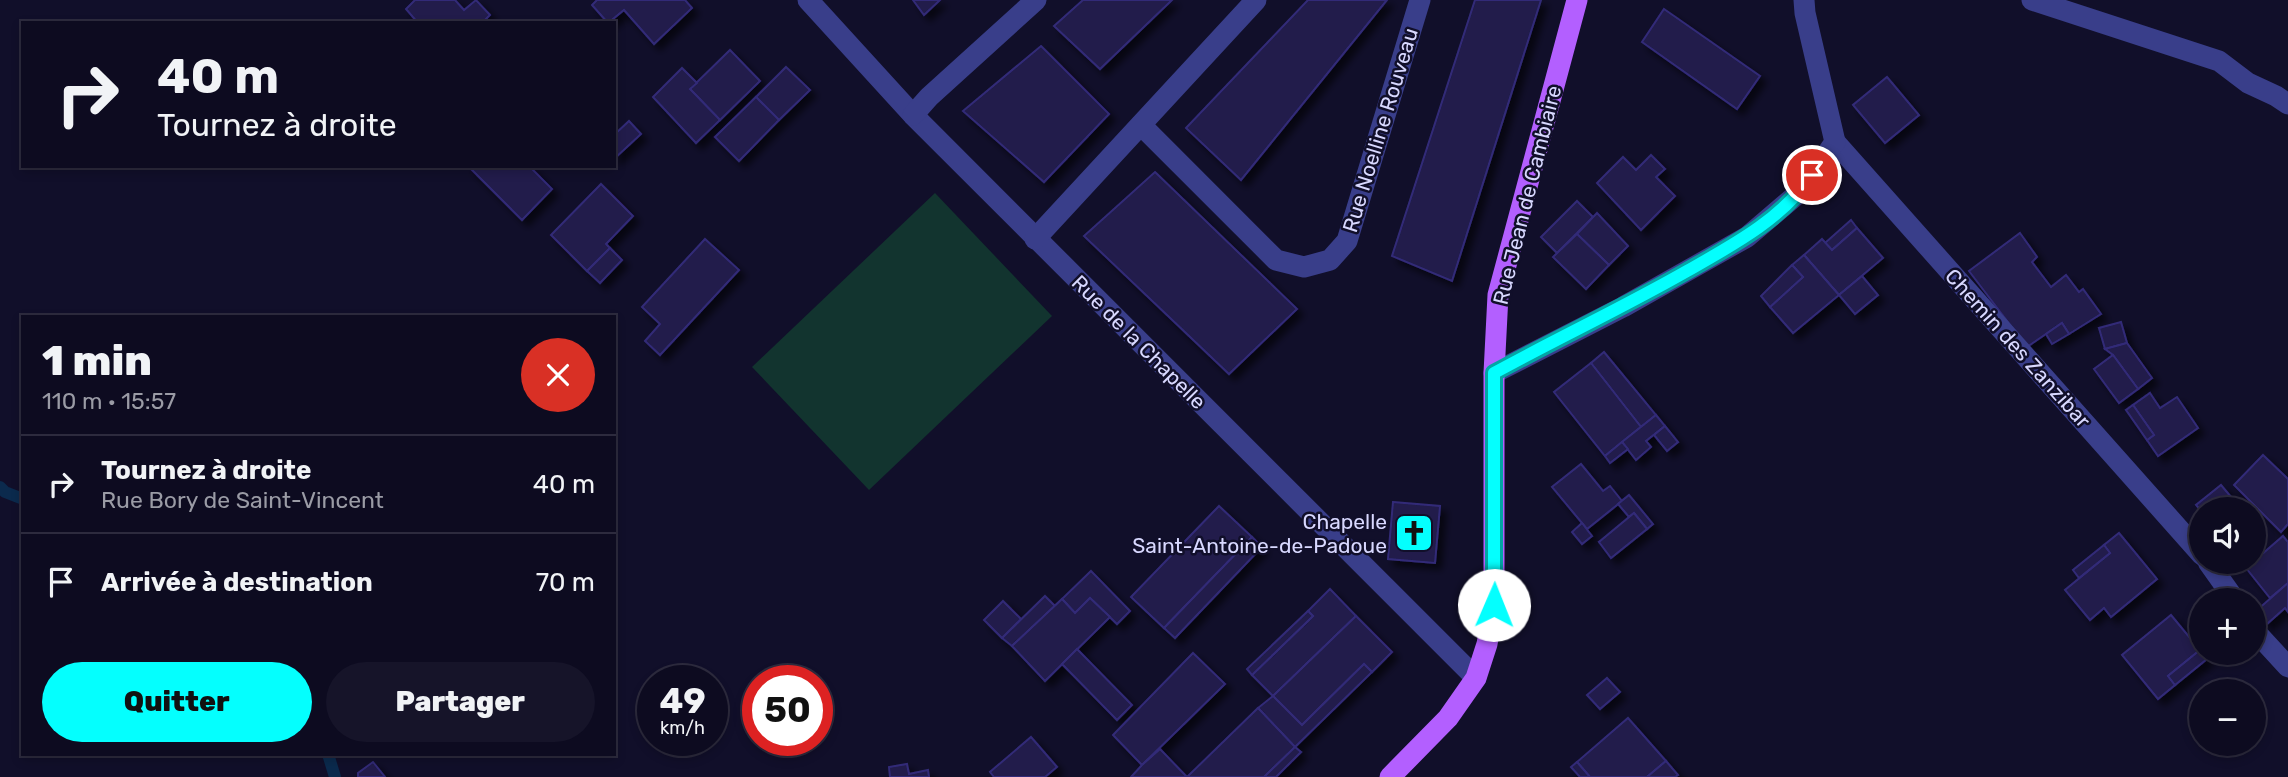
<!DOCTYPE html>
<html lang="fr">
<meta charset="utf-8">
<style>
:root{--surface:#0d0b20;--page:#161429;--text:#f1f3f6;--muted:#9a9ba5;--line:#2d2b3e;--accent:#04fffe}
body{margin:0;font-family:Rubik,sans-serif;background:var(--page);color:var(--text);height:100vh;display:flex;flex-direction:column;font-size:26px;white-space:nowrap}
*{box-sizing:border-box;margin:0}
p{font-size:23px;color:var(--muted)}
.icon{flex:none;width:38px;height:38px;fill:none;stroke:currentColor;stroke-width:2;stroke-linecap:round;stroke-linejoin:round}
.map{position:relative;flex:1;overflow:hidden}
.details{position:absolute;left:21px;top:315px;width:595px;height:441px;display:flex;flex-direction:column;background:var(--surface);border-radius:0px;box-shadow:0 4px 10px #0003,0 0 0 2px var(--line)}
.details>*{flex:none}
.top-card{position:absolute;left:21px;top:21px;width:595px;height:147px;border-radius:0px;box-shadow:0 4px 10px #0003,0 0 0 2px var(--line);background:#0d0b20;color:var(--text);overflow:hidden}
.controls{position:absolute;left:2189px;top:497px;display:grid;gap:14px}
.controls a{display:grid;place-items:center;width:77px;height:77px;border-radius:50%;background:var(--surface);box-shadow:0 4px 10px #0003,0 0 0 2px var(--line);font-size:35px}
.speed{position:absolute;left:637px;top:665px;display:flex;gap:14px;font-size:35px;font-weight:700;text-align:center}
.speed>*{display:grid;place-content:center;width:91px;height:91px;border-radius:50%;background:var(--surface);box-shadow:0 4px 10px #0003,0 0 0 2px var(--line);line-height:1}
.speed small{font-size:18px;font-weight:400}
.speed .limit{border:10px solid #d22;background:#fff;color:#111}
.pin{position:absolute;display:grid;place-items:center;width:60px;height:60px;color:#fff;margin:-30px;border:4px solid #fff;border-radius:50%;box-shadow:0 2px 7px #0007}
.me{position:absolute;width:77px;margin:-38px;rotate:1deg;stroke-linejoin:round;filter:drop-shadow(0 0 5px #0008)}
.turn{display:flex;align-items:center;gap:24px;height:147px;padding:0 21px;font-size:32px}
.turn .icon{width:91px;height:91px;stroke-width:2.5}
.turn b{display:block;font-size:49px;line-height:60px}
.round{display:grid;place-items:center;flex:none;width:74px;height:74px;border-radius:37px;background:var(--page)}
.headline{display:flex;align-items:center;justify-content:space-between;height:119px;padding:0 21px}
h1{font-size:42px;font-weight:800;line-height:52px}
.button{display:flex;gap:14px;margin-top:auto;padding:14px 21px}
.button a{flex:1;height:80px;border-radius:42px;background:var(--accent);color:#111;font-size:28px;font-weight:800;line-height:80px;text-align:center}
.button a+a{background:var(--page);color:var(--text)}
ul{padding:0;list-style:none}
li{display:flex;align-items:center;gap:21px;height:98px;padding:0 21px;border-top:2px solid var(--line)}
li div{flex:1}
li b{display:block;font-size:26px}
li em{font-style:normal}
.map>svg:first-child{display:block}
</style>
<div class="map">
<svg width="2288" height="777" viewBox="0 0 2288 777">
<defs>
<filter id="shadow"><feDropShadow dx="6" dy="6" stdDeviation="3.5" flood-color="#0009"/></filter>
</defs>
<rect width="100%" height="100%" fill="#110f2a"/>
<!-- green -->
<path fill="#12342f" d="M935,193L1052,316L869,490L752,367Z"/>
<g fill="none" stroke-linecap="round" stroke-linejoin="round">
<!-- stream -->
<g stroke="#0b2a4d" stroke-width="12">
<path d="M0,487L5,492L23,499"/>
<path d="M328,754L335,777"/>
</g>
</g>
<!-- building -->
<g fill="#201b4b" stroke="#332c78" stroke-width="2" filter="url(#shadow)">
<path d="M415,0H455L464,10L476,0L490,15L482,23H418L406,9Z"/>
<path d="M597,0H685L692,8L654,44L624,10L608,23L592,5Z"/>
<path d="M913,0H940L924,15Z"/>
<path d="M1083,0H1172L1100,69L1054,26Z"/>
<path d="M1308,0H1387L1241,180L1186,128Z"/>
<path d="M1475,0H1541L1452,281L1392,256Z"/>
<path d="M1664,9L1760,76L1737,109L1642,42Z"/>
<path d="M1041,46L1109,114L1044,182L963,111Z"/>
<path d="M730,50L760,81L720,120L690,89Z"/>
<path d="M786,67L810,90L779,120L756,97Z"/>
<path d="M682,68L697,83L690,89L720,120L696,143L653,97Z"/>
<path d="M1887,77L1919,115L1885,143L1853,105Z"/>
<path d="M756,97L779,120L739,161L715,137Z"/>
<path d="M629,121L641,134L614,159V135Z"/>
<path d="M1651,155L1665,169L1656,177L1675,196L1641,230L1597,183L1623,157L1636,170Z"/>
<path d="M468,166H529L552,189L522,220Z"/>
<path d="M1155,172L1297,309L1229,374L1084,236Z"/>
<path d="M601,184L633,216L606,244L610,248L587,271L551,235Z"/>
<path d="M1577,201L1593,217L1557,253L1541,237Z"/>
<path d="M1597,213L1628,246L1609,265L1577,234Z"/>
<path d="M1851,220L1857,228L1832,250L1825,243Z"/>
<path d="M1857,228L1883,258L1839,295L1804,255L1822,239L1832,250Z"/>
<path d="M2020,233L2037,257L2032,262L2051,287L2066,275L2079,292L2083,289L2101,314L2069,334L2062,323L2027,347L1969,271Z"/>
<path d="M1577,234L1609,265L1586,289L1553,257Z"/>
<path d="M705,239L739,270L660,355L645,341L660,324L642,307Z"/>
<path d="M610,248L622,260L600,283L587,271Z"/>
<path d="M1804,255L1839,295L1793,333L1770,307L1803,277L1792,265Z"/>
<path d="M1792,265L1803,277L1770,307L1761,296Z"/>
<path d="M1862,276L1878,295L1855,314L1839,295Z"/>
<path d="M2121,322L2127,343L2105,349L2099,328Z"/>
<path d="M2062,323L2069,334L2052,344L2046,334Z"/>
<path d="M2127,343L2152,378L2138,389L2113,355L2105,349Z"/>
<path d="M1604,352L1656,415L1641,427L1591,363Z"/>
<path d="M2113,355L2138,389L2119,403L2094,369Z"/>
<path d="M1591,363L1641,427L1605,456L1554,392Z"/>
<path d="M2150,393L2160,408L2177,397L2198,428L2158,456L2147,440L2154,435L2133,405Z"/>
<path d="M2133,405L2154,435L2147,440L2126,410Z"/>
<path d="M1656,415L1665,426L1646,441L1651,447L1636,460L1622,442Z"/>
<path d="M1665,426L1678,442L1667,451L1654,435Z"/>
<path d="M1622,442L1628,449L1610,463L1605,456Z"/>
<path d="M2263,455L2288,479V524L2281,532L2234,485Z"/>
<path d="M1581,464L1603,491L1610,486L1622,501L1587,529L1552,487Z"/>
<path d="M2221,485L2237,504L2230,509H2202V512L2196,505Z"/>
<path d="M1629,495L1653,524L1647,529L1634,513L1629,517L1618,504Z"/>
<path d="M1393,502L1440,506L1435,563L1388,559Z"/>
<path d="M1219,506L1252,537L1164,628L1131,597Z"/>
<path d="M1634,513L1647,529L1611,558L1599,542Z"/>
<path d="M1582,523L1592,536L1582,544L1572,532Z"/>
<path d="M2119,533L2157,579L2111,617L2104,608L2090,620L2065,590L2110,553L2104,545Z"/>
<path d="M2283,536L2288,542V583L2270,598L2246,568Z"/>
<path d="M1252,537L1262,547L1175,638L1164,628Z"/>
<path d="M2104,545L2110,553L2079,578L2073,570Z"/>
<path d="M1091,571L1130,611L1117,624L1090,598L1075,613L1062,599Z"/>
<path d="M2288,583V612L2285,608L2267,624L2256,611Z"/>
<path d="M1330,589L1356,616L1273,696L1252,675L1313,616L1308,611Z"/>
<path d="M1045,596L1055,606L1012,646L1002,638Z"/>
<path d="M1090,598L1110,617L1045,681L1012,646L1062,599L1075,613Z"/>
<path d="M1003,601L1021,619L1002,638L984,620Z"/>
<path d="M1308,611L1313,616L1252,675L1247,669Z"/>
<path d="M2171,615L2200,650L2168,676L2175,685L2158,699L2122,655Z"/>
<path d="M1356,616L1392,652L1372,672L1364,664L1302,725L1273,696Z"/>
<path d="M1077,649L1132,705L1117,720L1062,664Z"/>
<path d="M2200,650L2207,659L2175,685L2168,676Z"/>
<path d="M1193,653L1225,684L1142,765L1113,735Z"/>
<path d="M1364,664L1372,672L1295,747L1258,708L1273,696L1302,725Z"/>
<path d="M1607,678L1620,692L1600,709L1587,695Z"/>
<path d="M1258,708L1295,747L1264,777H1187Z"/>
<path d="M1628,718L1666,761L1647,777H1590L1577,762Z"/>
<path d="M1031,737L1057,767L1045,777H994L990,772Z"/>
<path d="M1295,747L1301,752L1276,777H1264Z"/>
<path d="M1160,749L1187,777H1131L1142,765Z"/>
<path d="M1666,761L1678,775L1675,777H1647Z"/>
<path d="M373,762L385,777H358V773Z"/>
<path d="M1577,762L1590,777H1580L1571,767Z"/>
<path d="M907,764L909,774L928,770L929,777H890L889,767Z"/>
</g>
<g fill="none" stroke-linecap="round" stroke-linejoin="round">
<!-- minor -->
<g stroke="#393e8a" stroke-width="21">
<path d="M808,0L913,115L1476,678"/>
<path d="M2032,0L2219,61L2248,83L2276,96L2288,104"/>
<path d="M913,115L929,97L1036,0"/>
<path d="M1141,125L1276,260L1304,267L1330,260L1347,241L1420,0"/>
<path d="M1835,142L2202,555"/>
<path d="M1035,239L1256,0"/>
<path d="M1494,373L1623,307L1747,237L1801,191L1835,142L1805,13L1804,0"/>
<path d="M2208,562L2235,600"/>
<path d="M2254,630L2288,667"/>
</g>
<!-- major -->
<path stroke="#b35fff" stroke-width="21" d="M1390,777L1448,718L1476,678L1487,644L1494,605V373L1498,295L1577,0"/>
</g>
<g fill="none" stroke-linecap="round" stroke-linejoin="round">
<defs>
<path id="route" d="M1494,605V373C1558,338 1624,307 1687,271C1733,245 1782,219 1812,175"/>
</defs>
<!-- route casing -->
<use href="#route" stroke="#03a6a5" stroke-width="18"/>
<!-- route -->
<use href="#route" stroke="#04fffe" stroke-width="12"/>
</g>
<!-- icons -->
<defs>
<symbol id="church-square" viewBox="-11 -11 22 22"><rect x="-9" y="-9" width="18" height="18" rx="4" fill="#04fffe" stroke="#110f2a"/><path d="M-1.2-6h2.4v3.5h3.3v2.4h-3.3V6h-2.4V-.1h-3.3v-2.4h3.3Z" fill="#111"/></symbol>
</defs>
<g fill-rule="evenodd">
<use href="#church-square" x="1392" y="511" width="44" height="44"/>
</g>
<g text-anchor="middle" dominant-baseline="central" stroke-width="5" stroke-linejoin="round" paint-order="stroke">
<!-- street labels -->
<g font-size="21" fill="#d8d8ff" stroke="#110f2a">
<text transform="translate(1380 130) rotate(-73)">Rue Noelline Rouveau</text>
<text transform="translate(1527 195) rotate(-76)">Rue Jean de Cambiaire</text>
<text transform="translate(1139 342) rotate(45)">Rue de la Chapelle</text>
<text transform="translate(2018 348) rotate(48)">Chemin des Zanzibar</text>
</g>
<!-- poi labels -->
<g font-size="21" fill="#d8d8ff" stroke="#110f2a" text-anchor="end">
<text x="1387" y="521">Chapelle<tspan x="1387" dy="24">Saint-Antoine-de-Padoue</tspan></text>
</g>
</g>
</svg>
<div class="controls">
<a><svg class="icon" aria-label="sound" viewBox="0 0 24 24"><path d="M4 9h4l5-4v14l-5-4H4zM17 9q2 3 0 6"/></svg></a>
<a>+</a>
<a>−</a>
</div>
<div class="speed"><div>49<small>km/h</small></div><div class="limit">50</div></div>
<div class="pin" style="left:1812px;top:175px;background:#d93025"><svg class="icon" aria-label="arrive" viewBox="0 0 24 24"><path d="M6 21V4h12l-3 4 3 4H6"/></svg></div>
<svg class="me" style="left:1494px;top:605px" viewBox="-20 -20 40 40"><circle r="19" fill="#fff"/><path d="M0-13L10 11 0 6-10 11z" fill="#04fffe"/></svg>
<div class="top-card">
<div class="turn"><svg class="icon" aria-label="right" viewBox="0 0 24 24"><path d="M7 20v-9h11M14 6l5 5-5 5"/></svg><div><b>40 m</b>Tournez à droite</div></div>
</div>
<section class="details">
<div class="headline"><div><h1>1 min</h1><p>110 m · 15:57</p></div><a class="round" style="background:#d93025;color:#fff"><svg class="icon" aria-label="close" viewBox="0 0 24 24"><path d="M6 6l12 12M18 6L6 18"/></svg></a></div>
<ul>
<li><svg class="icon" aria-label="right" viewBox="0 0 24 24"><path d="M7 20v-9h11M14 6l5 5-5 5"/></svg><div><b>Tournez à droite</b><p>Rue Bory de Saint-Vincent</p></div><em>40 m</em></li>
<li><svg class="icon" aria-label="arrive" viewBox="0 0 24 24"><path d="M6 21V4h12l-3 4 3 4H6"/></svg><div><b>Arrivée à destination</b></div><em>70 m</em></li>
</ul>
<div class="button"><a>Quitter</a><a>Partager</a></div>
</section>
</div>
